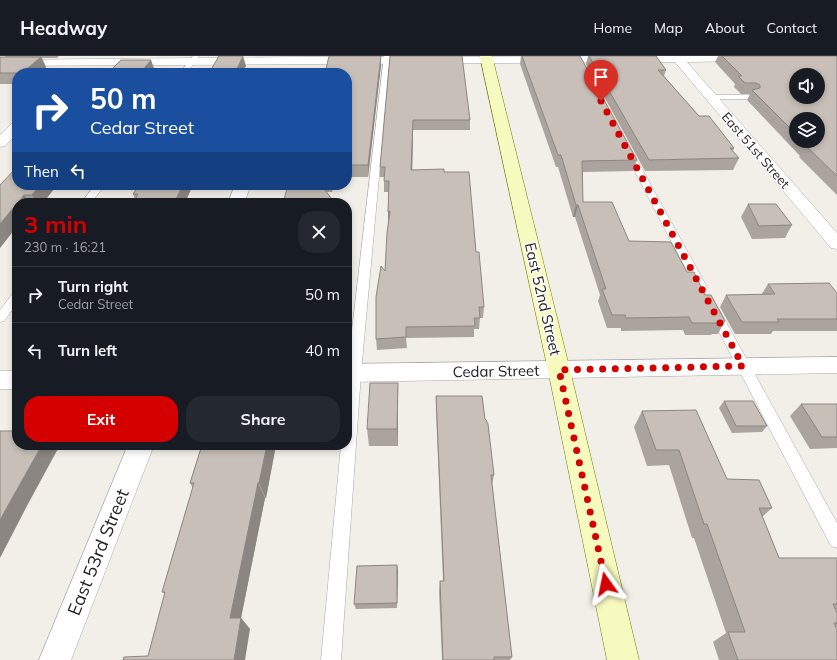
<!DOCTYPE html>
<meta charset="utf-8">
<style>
:root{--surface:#171b24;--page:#242831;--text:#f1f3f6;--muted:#9ea1a6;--line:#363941;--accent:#d40000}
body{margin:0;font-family:Mulish,sans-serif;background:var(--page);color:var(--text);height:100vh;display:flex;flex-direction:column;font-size:15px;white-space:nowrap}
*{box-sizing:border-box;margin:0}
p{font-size:13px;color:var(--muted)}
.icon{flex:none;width:22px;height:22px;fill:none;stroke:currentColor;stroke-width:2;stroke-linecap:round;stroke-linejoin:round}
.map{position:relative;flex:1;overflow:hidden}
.sheet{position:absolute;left:12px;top:142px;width:340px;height:252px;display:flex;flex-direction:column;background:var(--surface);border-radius:16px;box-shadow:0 2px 6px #0003}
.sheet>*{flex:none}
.hud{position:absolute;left:12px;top:12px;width:340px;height:122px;border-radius:16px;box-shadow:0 2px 6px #0003;background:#1a4fa0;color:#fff;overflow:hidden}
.buttons{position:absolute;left:789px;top:12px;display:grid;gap:8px}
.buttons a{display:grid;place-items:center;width:36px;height:36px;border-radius:50%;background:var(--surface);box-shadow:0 2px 6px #0003;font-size:20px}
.pin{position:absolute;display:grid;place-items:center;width:34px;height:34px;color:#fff;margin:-41px -17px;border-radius:50% 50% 50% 0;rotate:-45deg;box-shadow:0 0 4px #0007}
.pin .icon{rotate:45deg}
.me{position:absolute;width:44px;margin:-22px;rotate:348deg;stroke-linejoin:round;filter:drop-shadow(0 0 3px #0008)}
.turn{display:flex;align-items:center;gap:14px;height:84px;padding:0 12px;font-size:18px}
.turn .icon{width:52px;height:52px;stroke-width:2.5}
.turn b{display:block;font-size:28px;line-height:34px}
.then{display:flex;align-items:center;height:38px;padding:0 12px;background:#0003;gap:8px;font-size:15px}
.round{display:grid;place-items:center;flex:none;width:42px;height:42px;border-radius:16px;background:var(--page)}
.summary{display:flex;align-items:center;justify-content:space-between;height:68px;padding:0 12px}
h1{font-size:24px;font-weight:700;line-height:30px;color:var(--accent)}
.cta{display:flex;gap:8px;margin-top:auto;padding:8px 12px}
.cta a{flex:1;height:46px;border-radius:16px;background:var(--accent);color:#fff;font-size:16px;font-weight:700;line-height:46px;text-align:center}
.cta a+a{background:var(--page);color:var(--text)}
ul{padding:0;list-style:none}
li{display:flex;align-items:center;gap:12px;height:56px;padding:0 12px;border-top:1px solid var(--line)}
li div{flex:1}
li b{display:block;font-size:15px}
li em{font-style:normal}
header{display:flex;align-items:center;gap:24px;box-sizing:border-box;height:56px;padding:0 20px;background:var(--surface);border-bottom:1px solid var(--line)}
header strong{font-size:19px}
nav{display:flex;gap:22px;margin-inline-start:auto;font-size:14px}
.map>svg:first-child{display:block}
</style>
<header>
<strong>Headway</strong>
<nav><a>Home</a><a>Map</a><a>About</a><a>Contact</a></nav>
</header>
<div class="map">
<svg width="837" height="604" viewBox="0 0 837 604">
<rect width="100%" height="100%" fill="#f2efe9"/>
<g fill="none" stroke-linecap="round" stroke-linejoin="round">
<defs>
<g id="service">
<path d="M0,0H7L0,5Z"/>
<path d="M193,0H199L187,17H180Z"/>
<path d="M384,0H390L361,317L341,604H321L341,389H347V317Z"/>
<path d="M708,39H751L755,41L751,43H708Z"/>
<path d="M627,90L631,93L707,231L705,234H697L695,231L623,93Z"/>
<path d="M95,129H105L91,147H81Z"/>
<path d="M17,236V248L4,265L0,266V254L13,237Z"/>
<path d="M714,251L718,252L720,255L837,467V492L831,490L708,255L710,252Z"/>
</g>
<g id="minor">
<path d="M750,0L752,2L750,4L746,5L687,6L837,177V193L831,192L675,6L0,10V4L292,1Z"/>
<path d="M17,66V78L5,90L0,91V79L12,67Z"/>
<path d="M235,129H251L244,147H228Z"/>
<path d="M837,301V317L347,326V308Z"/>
<rect x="0" y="315" width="17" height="18"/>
<path d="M128,389H154L71,604H39Z"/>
</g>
<path id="secondary" d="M480,0H492L570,314L639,604H607L548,314Z"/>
</defs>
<!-- service casing -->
<use href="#service" stroke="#a9a9a9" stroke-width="1"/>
<!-- minor casing -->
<use href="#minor" stroke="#a9a9a9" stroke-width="1"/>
<!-- secondary casing -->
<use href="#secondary" stroke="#707d05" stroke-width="1"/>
<!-- service -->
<use href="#service" fill="#fff" fill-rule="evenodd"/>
<!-- minor -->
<use href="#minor" fill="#fff" fill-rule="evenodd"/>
<!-- secondary -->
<use href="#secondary" fill="#f7fabf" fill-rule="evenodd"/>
</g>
<!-- wall -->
<g fill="#aba49e" fill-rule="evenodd">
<path d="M5,0H59L57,2H42L46,11L40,17H17V28H0V1H5Z"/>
<path d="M381,0V9L368,121H347V17Z"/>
<path d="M390,0L470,64V74H413L412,114L444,116L476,196L484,251L483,262H480L479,273H474V281L406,282L407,292L377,294L376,283L385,215L388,167V156L389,136H384V121H380V111Z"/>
<path d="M521,0H580L637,104L633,115L583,116V146L629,185L687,216L705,239L725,265L718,278H712L711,279H685L683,274L621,275V272H607L598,245L600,239L575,161H573L558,111H556L520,8Z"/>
<path d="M588,0H656L666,14L664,20L699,60L734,92L733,95L739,102L733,114L645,115L586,8Z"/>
<path d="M718,0H837V139L799,101L800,100L747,44L750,38H741L734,31L735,28L715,6ZM796,63L818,85H796Z"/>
<path d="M0,129H57L43,147H17V170L0,192Z"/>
<path d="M139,129L185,147L135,143L133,138Z"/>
<path d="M288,129H333L332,136H327Z"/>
<path d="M748,148L792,169L785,182L752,183L741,161Z"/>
<path d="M768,228L837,237V275H773L771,278H735L720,251L726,239H761Z"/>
<path d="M398,327V390H369L367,373Z"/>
<path d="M436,340L485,363L494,419L492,429L512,601L510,604H442L439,536L440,525H443L436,354Z"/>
<path d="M724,345L767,370L762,376L732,377L719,352Z"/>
<path d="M801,348H837V392L810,393L790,360Z"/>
<path d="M642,355L727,423L772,452L762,461L779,502H837V571H836L837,604H719L713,586L726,577L694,482H692L669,409L647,410L634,371Z"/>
<path d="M202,389H276L266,442H265L241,562L250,573L148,600L165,538L162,536L193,432L190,427Z"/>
<path d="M398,514L397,552L356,553L354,548Z"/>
</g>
<!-- shaded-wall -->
<g fill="#8b8681">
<path d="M243,0L246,10L242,17H235Z"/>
<path d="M381,0V9L368,121V109Z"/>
<path d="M41,1L46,11L40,17H22Z"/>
<path d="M151,4L155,15L153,17H140Z"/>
<path d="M413,64V74L412,124L411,114Z"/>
<path d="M40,129H57L43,147H37L32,139Z"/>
<path d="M183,129H193L185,147H174Z"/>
<path d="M331,129H333L332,136Z"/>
<path d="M24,139L29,147H17Z"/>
<path d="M17,148V170L0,192V168Z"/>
<path d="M576,149H578L575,161H573Z"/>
<path d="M390,155L388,167V156Z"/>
<path d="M347,166H349L350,178L347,179Z"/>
<path d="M398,327V390L397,373Z"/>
<path d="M42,389H60L28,448L0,502V464L15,437Z"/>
<path d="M267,389H276L266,442L259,427Z"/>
<path d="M258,427L265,442L241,562L250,573L245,604H234L230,562Z"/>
<path d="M397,509L398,514L397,552Z"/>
</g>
<!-- building -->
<g fill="#c7bfb8" stroke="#8b8681" fill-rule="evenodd">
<path d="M219,0H243L235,17H209Z"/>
<path d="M329,0H381L368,109H347V17H325Z"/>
<path d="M390,0H462L470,64H413L411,114L444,113V116H469L476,196H479L484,251H479L480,262H474L475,270L406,271V281L376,283V241L381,210L385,215L387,177L390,155L388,156L389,125H384L385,111H380Z"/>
<path d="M522,0H580L637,104L582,105L583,146H612L629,185L671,186L687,216H694L705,239H711L725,265H717L718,267H692L689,261L626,262L625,259H612L602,233H606L578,149H576L561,99H558Z"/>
<path d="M589,0H656L666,14H658L699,60H709L734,92H730L739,102L649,104Z"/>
<path d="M722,0H837V120L806,90H807L803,85H818V63H796V78L752,34L760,32V29L756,27H745L738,20H742ZM796,19H818V41H796Z"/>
<path d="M0,1H41L22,17H0Z"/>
<path d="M121,4H151L140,17H108Z"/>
<path d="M17,111V129H40L32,139H24L0,168V129Z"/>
<path d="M139,129H183L174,147H133L138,138H133Z"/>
<path d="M288,129H321L335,147H283Z"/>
<path d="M748,148H776L792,169L759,170Z"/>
<path d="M829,227L837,237V263H777L779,266H742L726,239L775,238L768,228Z"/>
<path d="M370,327H398L397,373H367Z"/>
<path d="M436,340H482L485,363L486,364L488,368L494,419H491L512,601H494V604H443L440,525H444Z"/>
<path d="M724,345H753L767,370H736Z"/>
<path d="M801,348H837V381H822Z"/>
<path d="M696,354L727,423L759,424L772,452H759L779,502H837V548H833L837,557V567H834L837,574V604H738L728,576H745L707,468H704L679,394H656L642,355Z"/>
<path d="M0,375H17V389H42L15,437L0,464Z"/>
<path d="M202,389H267L259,427H258L230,562H241L234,604H123L124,601L148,600L165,536H162L194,427H190Z"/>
<path d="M397,509V547L354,548L357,510Z"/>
</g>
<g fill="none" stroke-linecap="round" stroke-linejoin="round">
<!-- route -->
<path stroke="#d40000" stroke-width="7" stroke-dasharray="0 12.6" d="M601,45L743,310L559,314L606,528"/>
</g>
<g text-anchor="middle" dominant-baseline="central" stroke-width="3" stroke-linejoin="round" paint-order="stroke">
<!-- far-street labels -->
<g font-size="13" fill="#222" stroke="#fff">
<text transform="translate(756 94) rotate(49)">East 51st Street</text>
</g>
<!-- street labels -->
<g font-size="15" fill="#222" stroke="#fff">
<text transform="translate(543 243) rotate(77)">East 52nd Street</text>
<text transform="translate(496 315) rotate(-1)">Cedar Street</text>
</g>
<!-- near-street labels -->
<g font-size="18" fill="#222" stroke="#fff">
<text transform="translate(98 496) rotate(-68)">East 53rd Street</text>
</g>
</g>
</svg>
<div class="buttons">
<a><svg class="icon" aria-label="sound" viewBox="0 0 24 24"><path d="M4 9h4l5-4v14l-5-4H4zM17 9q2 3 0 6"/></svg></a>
<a><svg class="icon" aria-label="layers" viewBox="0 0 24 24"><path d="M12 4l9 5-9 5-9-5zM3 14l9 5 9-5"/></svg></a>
</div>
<div class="pin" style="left:601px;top:45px;background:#d93025"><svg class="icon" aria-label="arrive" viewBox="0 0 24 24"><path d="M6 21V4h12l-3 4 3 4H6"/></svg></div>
<svg class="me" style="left:606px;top:528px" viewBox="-20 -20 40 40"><path d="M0-17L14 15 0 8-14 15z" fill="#d40000" stroke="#fff" stroke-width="4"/></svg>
<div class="hud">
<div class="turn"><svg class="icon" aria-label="right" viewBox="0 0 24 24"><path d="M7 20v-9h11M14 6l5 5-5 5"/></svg><div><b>50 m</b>Cedar Street</div></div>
<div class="then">Then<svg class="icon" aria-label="left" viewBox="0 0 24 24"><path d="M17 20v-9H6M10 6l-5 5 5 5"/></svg></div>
</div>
<section class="sheet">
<div class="summary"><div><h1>3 min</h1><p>230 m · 16:21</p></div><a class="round"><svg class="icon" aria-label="close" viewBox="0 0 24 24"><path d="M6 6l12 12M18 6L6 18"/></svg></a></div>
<ul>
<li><svg class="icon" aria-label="right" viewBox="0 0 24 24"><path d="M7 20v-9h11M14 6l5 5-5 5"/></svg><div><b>Turn right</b><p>Cedar Street</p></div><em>50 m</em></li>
<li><svg class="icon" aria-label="left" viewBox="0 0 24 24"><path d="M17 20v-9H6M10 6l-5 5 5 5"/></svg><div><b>Turn left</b></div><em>40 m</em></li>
</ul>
<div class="cta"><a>Exit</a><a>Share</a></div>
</section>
</div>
